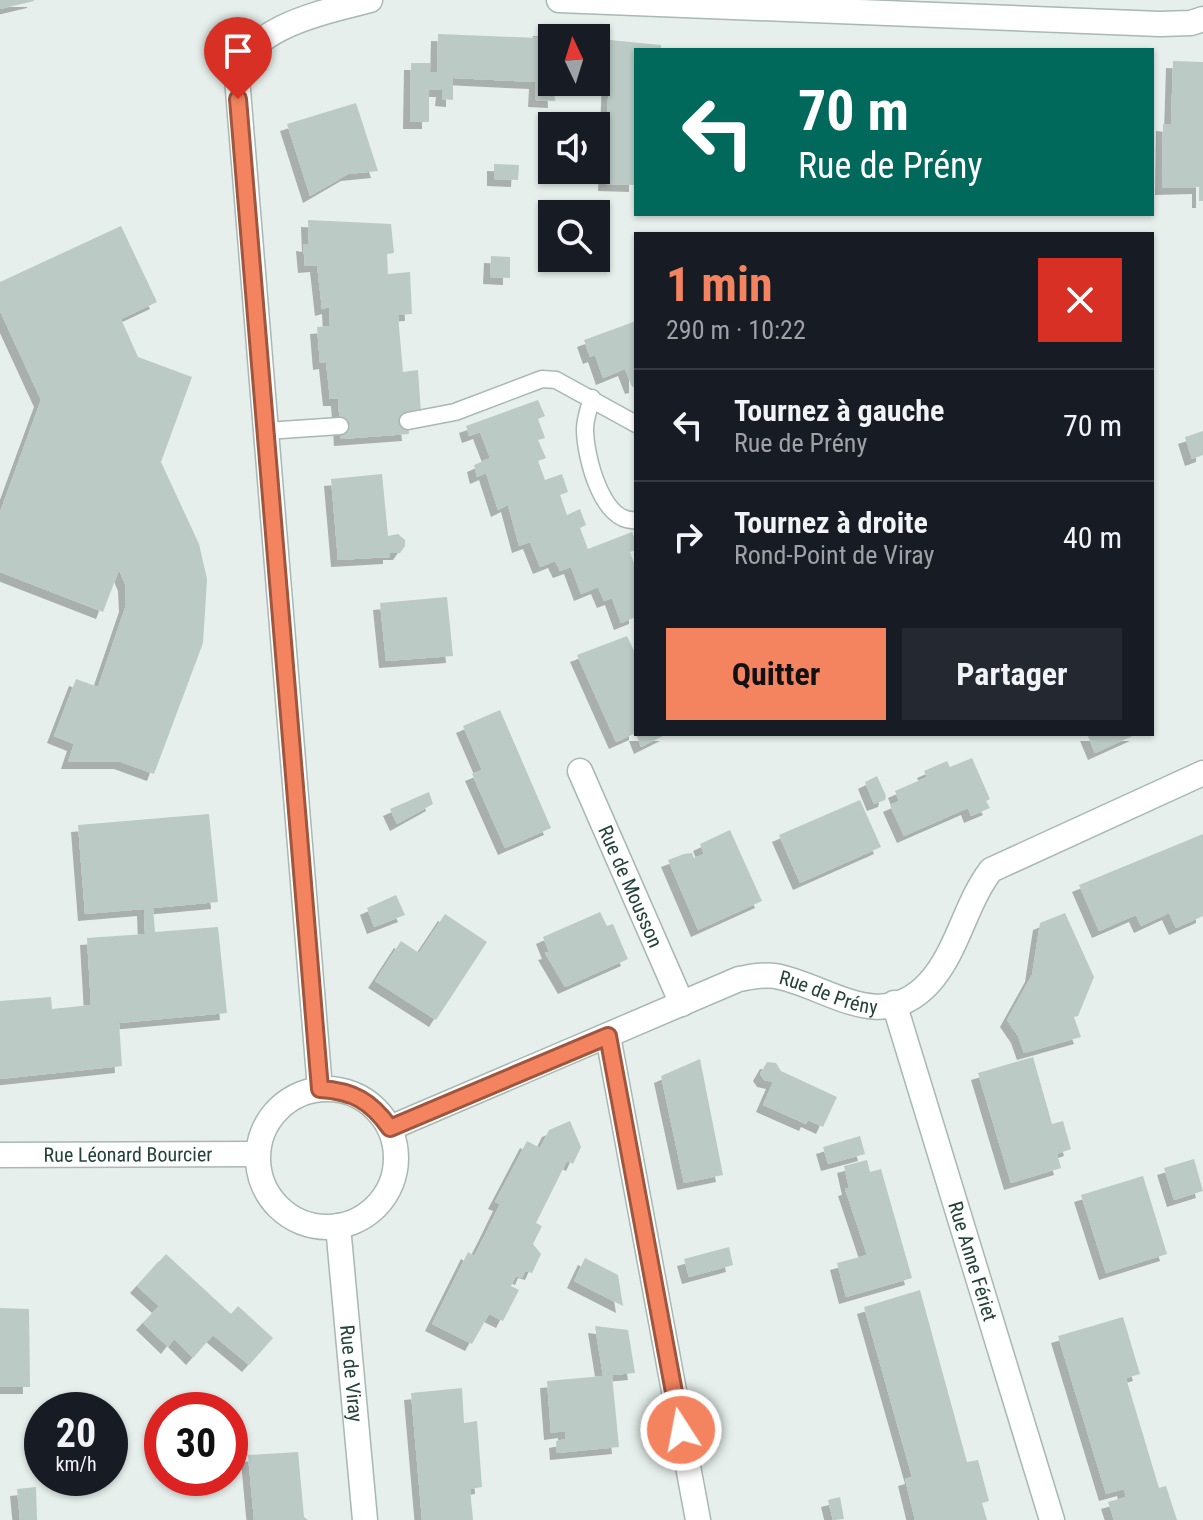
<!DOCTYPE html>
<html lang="fr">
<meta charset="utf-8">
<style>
:root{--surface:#171b24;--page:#242831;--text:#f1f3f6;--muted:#9ea1a6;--line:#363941;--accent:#f4845f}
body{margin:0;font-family:"Roboto Condensed",sans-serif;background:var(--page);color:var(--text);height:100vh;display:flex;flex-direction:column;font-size:30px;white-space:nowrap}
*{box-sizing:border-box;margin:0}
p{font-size:26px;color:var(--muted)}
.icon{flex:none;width:44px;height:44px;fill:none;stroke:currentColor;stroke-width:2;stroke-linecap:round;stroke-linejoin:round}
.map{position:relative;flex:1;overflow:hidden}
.drawer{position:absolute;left:634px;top:232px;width:520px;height:504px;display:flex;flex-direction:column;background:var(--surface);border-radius:0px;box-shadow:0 2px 6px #0004}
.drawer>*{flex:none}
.guide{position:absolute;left:634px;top:48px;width:520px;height:168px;border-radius:0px;box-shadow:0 2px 6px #0004;background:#00695c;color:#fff;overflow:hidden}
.needle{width:52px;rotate:356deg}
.buttons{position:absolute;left:538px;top:24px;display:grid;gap:16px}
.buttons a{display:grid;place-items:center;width:72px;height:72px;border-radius:0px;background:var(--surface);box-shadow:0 2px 6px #0004;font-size:40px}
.speed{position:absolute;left:24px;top:1392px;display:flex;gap:16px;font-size:40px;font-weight:700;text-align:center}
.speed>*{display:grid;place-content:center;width:104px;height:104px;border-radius:50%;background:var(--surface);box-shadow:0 2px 6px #0004;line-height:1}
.speed small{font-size:20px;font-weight:400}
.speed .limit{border:12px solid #d22;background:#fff;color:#111}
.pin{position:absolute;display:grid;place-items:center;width:68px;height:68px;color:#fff;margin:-82px -34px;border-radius:50% 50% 50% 0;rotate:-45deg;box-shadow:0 0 8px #0007}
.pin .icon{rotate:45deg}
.me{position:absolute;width:88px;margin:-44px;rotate:349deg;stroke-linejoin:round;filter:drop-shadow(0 0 6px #0008)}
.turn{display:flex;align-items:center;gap:28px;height:168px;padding:0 32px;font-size:36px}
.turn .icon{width:104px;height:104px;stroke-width:2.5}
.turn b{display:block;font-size:56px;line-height:68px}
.round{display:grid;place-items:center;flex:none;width:84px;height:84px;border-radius:0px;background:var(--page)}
.head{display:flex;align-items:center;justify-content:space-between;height:136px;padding:0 32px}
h1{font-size:48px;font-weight:700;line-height:60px;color:var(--accent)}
.button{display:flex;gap:16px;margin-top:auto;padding:16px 32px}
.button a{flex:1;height:92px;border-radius:0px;background:var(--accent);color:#111;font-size:32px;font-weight:700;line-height:92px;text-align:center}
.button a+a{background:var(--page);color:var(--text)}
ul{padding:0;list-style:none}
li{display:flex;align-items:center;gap:24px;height:112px;padding:0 32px;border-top:2px solid var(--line)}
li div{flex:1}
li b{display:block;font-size:30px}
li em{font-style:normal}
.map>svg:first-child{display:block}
</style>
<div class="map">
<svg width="1203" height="1520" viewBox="0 0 1203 1520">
<defs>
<filter id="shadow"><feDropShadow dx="-7" dy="7" stdDeviation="0" flood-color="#0004"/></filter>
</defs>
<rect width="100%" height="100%" fill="#e6efeb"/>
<!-- building -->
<g fill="#bbcac4" filter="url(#shadow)">
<path d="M0,0H34V1L0,9Z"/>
<path d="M540,29L558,30V38H552L555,101L535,100L536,82L453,78V100L442,99L443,90H429V122H410L411,63H430V72H437L438,34L539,38Z"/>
<path d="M610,40L661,45V50H636V185L605,184Z"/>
<path d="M1173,61L1203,62V201H1199V187L1162,188L1163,124L1171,125Z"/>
<path d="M356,103L378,171L348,174L310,196L287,124Z"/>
<path d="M494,164L519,165L518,180L494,179Z"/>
<path d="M308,220L391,224L394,253L387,254L388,274L410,272L412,314L398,315L403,372L418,370L421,413L407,415L409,434L341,439L338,399H330L326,362L320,363L317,327L330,326L329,307L322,309L317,265L305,266L303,244L309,245Z"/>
<path d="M121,226L157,302L121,319L138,357L192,377L161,462L199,544L207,579L203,643L154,774L121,762H68L74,744L54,736L76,679L98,687L126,605L125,584L119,570L103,612L0,572V512L41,400L0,311V282Z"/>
<path d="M491,256L510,257V278L490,277Z"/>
<path d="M636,321V386L632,387L625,369L603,378L595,355L590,357L584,340Z"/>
<path d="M538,400L545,416L538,419L545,438L538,440L546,458L538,461L545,480L562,474L568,492L560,495L567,515L580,509L586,525L580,528L588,549L632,532L636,542V550L630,552L636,569V617L621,623L612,598L604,601L598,587L581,594L571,567L560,571L555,561L540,567L530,542L519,546L508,505L498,510L486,473L477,477L474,465L490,458L480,432L469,436L466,426Z"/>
<path d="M1203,431V455L1192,459L1185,437Z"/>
<path d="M382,474L388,536L398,534L405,540V546L400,553H390V557L338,560L331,479Z"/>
<path d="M447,597L453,656L386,661L380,603Z"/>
<path d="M627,636L636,655V733L616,742L577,655Z"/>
<path d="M500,710L551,828L505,848L472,774L482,770L463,726Z"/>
<path d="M636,734H667L641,747Z"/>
<path d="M1087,734H1137L1095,753Z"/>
<path d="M972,758L990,799L986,801L990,808L971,816L968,808L904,836L890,805L899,801L895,791L927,777L924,771L947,761L950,767Z"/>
<path d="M877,776L886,796L885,800L874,804L865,782Z"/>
<path d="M429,792L433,804L397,824L390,809Z"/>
<path d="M860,800L881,847L800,883L779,835Z"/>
<path d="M209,814L218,902L153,908L155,932L218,927L227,1013L119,1023L122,1066L0,1079V1001L51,997L52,1009L91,1005L87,938L145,934L144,909L85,914L78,825Z"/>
<path d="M730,830L762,901L698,930L668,860L684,854L692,853L694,858L704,854L700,844Z"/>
<path d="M1203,834V916L1176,928L1169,913L1141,926L1136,915L1099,931L1079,885Z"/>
<path d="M396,895L405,915L374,927L367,908Z"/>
<path d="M600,912L607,926L613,924L628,959L565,987L545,953L549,952L543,937Z"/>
<path d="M1065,913L1094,977L1078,1016L1074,1017L1081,1037L1024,1053L1018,1036L1007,1020L1032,975L1040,923Z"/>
<path d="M445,914L487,942L436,1020L375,981L401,941L419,953Z"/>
<path d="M1033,1057L1052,1124L1063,1121L1071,1149L1057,1154L1061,1168L1011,1183L978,1073Z"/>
<path d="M700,1059L723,1175L684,1183L661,1076Z"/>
<path d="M767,1062L776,1063L781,1071L837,1097L823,1127L808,1120L806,1124L763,1105L773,1082L764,1080L760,1074Z"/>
<path d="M570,1121L581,1147L573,1164L567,1161L536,1223L542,1226L533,1244L541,1254L532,1273L525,1271L522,1278L516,1276L511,1286L519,1290L503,1321L489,1314L472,1344L432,1324L468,1252L474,1256L485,1235L500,1204L495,1202L527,1141L540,1148L549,1130Z"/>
<path d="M860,1136L865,1154L828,1164L823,1147Z"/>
<path d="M1194,1159L1203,1191L1174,1200L1164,1168Z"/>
<path d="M867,1160L870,1172L881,1169L912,1278L846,1297L837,1263L867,1255L845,1189L849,1188L844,1166Z"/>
<path d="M1143,1176L1167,1254L1106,1273L1081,1195Z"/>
<path d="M729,1247L733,1265L689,1277L684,1259Z"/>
<path d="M166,1254L231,1314L238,1306L273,1338L249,1365L213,1335L193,1358L174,1339L168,1347L143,1323L159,1306L137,1286Z"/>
<path d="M585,1258L618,1275L623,1306L574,1281Z"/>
<path d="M920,1290L967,1462L978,1460L989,1501L982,1503L987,1520H915L905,1479L912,1477L864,1307Z"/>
<path d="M0,1308L29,1309L30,1387H0Z"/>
<path d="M1123,1317L1140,1374L1126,1378L1159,1488L1166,1486L1177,1520H1114L1108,1502L1126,1497L1124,1489L1106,1494L1058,1336Z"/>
<path d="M595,1326L628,1330L635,1373L612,1375L619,1447L557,1453L556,1441L566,1439L565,1431L551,1433L547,1381L603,1376Z"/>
<path d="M462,1388L464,1423L477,1421L482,1487L470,1489L473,1520H422L411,1393Z"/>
<path d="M298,1452L304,1517L308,1520H254L248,1455Z"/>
<path d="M36,1487L37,1520H20L17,1489Z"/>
<path d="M840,1497L844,1519L833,1520L828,1500Z"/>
</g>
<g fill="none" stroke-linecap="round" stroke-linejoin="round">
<defs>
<g id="lane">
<path d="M592,398C589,408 585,419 585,429C585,456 602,524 636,520"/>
<path d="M408,421L455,412L542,379L556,380L636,424"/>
<path d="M266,431L340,426"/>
</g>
<g id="street">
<path d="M559,0L1160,24L1191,23L1203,19"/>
<path id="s1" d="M580,771L682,1004"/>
<path id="s2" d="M894,1003L1052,1520"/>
<path d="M608,1036L698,1520"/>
<circle cx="327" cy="1158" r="69"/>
<path d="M320,1089L237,78C246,26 326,12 370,0"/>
<path id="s3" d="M390,1128L739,979C751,977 763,974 775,976C827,985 880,1036 929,983C958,951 965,904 991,870L1203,773"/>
<path id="s4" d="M0,1155L257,1154"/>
<path id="s5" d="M338,1226L365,1520"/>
</g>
</defs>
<!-- lane casing -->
<use href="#lane" stroke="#a8b8b2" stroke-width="19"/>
<!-- street casing -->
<use href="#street" stroke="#a8b8b2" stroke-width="27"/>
<!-- lane -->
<use href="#lane" stroke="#fff" stroke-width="16"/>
<!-- street -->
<use href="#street" stroke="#fff" stroke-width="24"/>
</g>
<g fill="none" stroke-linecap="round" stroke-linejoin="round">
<defs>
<path id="route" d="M238,99L320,1089C353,1091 371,1101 390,1128L608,1036L681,1430"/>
</defs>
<!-- route casing -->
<use href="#route" stroke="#9f563e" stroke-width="20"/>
<!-- route -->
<use href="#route" stroke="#f4845f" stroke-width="14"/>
</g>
<g text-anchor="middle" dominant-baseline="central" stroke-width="6" stroke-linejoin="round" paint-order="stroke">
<!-- street labels -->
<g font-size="20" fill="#24423a" stroke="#f7fbf9">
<text stroke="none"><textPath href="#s1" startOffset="126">Rue de Mousson</textPath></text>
<text stroke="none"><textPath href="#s3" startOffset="472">Rue de Prény</textPath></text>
<text stroke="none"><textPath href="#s4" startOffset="128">Rue Léonard Bourcier</textPath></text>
<text stroke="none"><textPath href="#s2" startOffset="270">Rue Anne Fériet</textPath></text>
<text stroke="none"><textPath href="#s5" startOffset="148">Rue de Viray</textPath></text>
</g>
</g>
</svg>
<div class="buttons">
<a><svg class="needle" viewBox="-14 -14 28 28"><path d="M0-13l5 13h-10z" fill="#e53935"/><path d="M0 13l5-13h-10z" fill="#9ea1a6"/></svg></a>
<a><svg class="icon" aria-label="sound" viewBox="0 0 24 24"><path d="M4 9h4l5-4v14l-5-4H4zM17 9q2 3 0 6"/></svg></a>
<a><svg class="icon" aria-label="search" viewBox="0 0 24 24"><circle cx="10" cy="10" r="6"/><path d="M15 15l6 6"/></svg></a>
</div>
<div class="speed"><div>20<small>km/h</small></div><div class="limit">30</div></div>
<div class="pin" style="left:238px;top:99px;background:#d93025"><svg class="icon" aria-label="arrive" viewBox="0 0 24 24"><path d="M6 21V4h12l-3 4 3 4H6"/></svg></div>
<svg class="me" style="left:681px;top:1430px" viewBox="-20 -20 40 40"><circle r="17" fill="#f4845f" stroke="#fff" stroke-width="3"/><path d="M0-11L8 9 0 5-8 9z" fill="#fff"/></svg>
<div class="guide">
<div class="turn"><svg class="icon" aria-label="left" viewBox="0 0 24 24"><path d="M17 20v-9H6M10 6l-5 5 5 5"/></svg><div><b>70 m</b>Rue de Prény</div></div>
</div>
<section class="drawer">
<div class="head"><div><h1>1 min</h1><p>290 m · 10:22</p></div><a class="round" style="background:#d93025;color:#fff"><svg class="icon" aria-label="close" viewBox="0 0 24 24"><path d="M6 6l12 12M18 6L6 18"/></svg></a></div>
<ul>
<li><svg class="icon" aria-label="left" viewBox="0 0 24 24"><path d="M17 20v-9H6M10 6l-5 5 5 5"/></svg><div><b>Tournez à gauche</b><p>Rue de Prény</p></div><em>70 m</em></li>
<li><svg class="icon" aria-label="right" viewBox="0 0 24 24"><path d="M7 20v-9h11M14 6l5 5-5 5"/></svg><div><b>Tournez à droite</b><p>Rond-Point de Viray</p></div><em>40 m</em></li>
</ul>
<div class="button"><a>Quitter</a><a>Partager</a></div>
</section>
</div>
